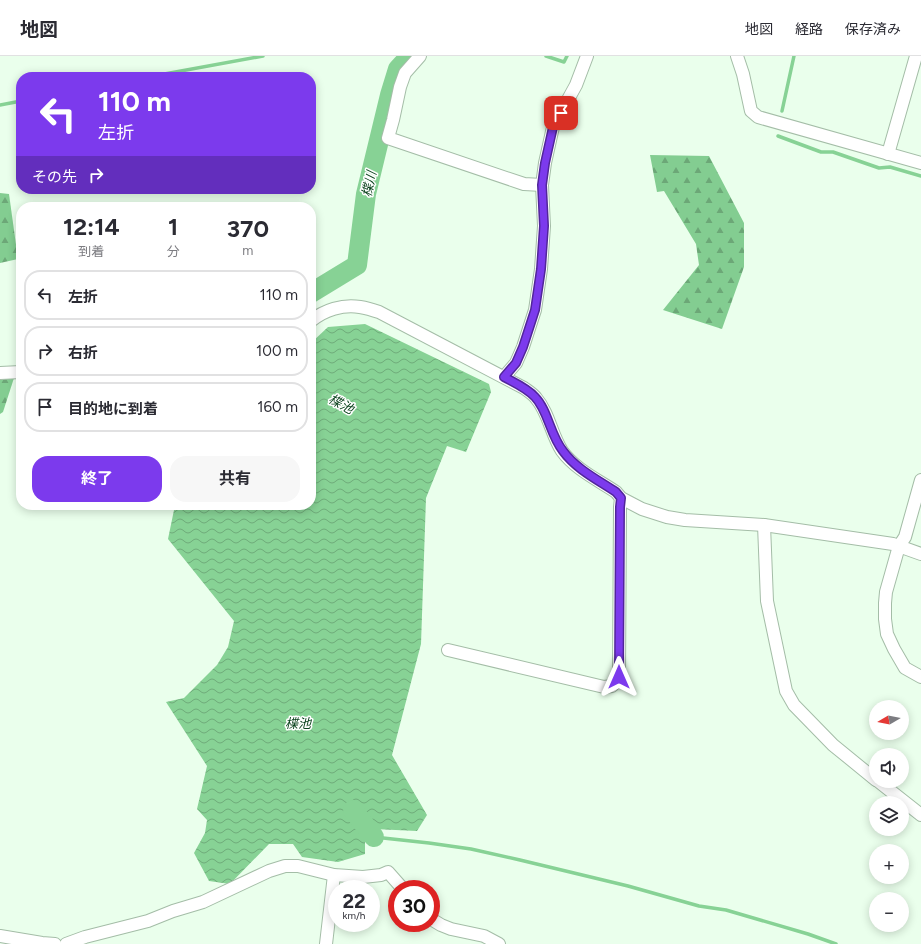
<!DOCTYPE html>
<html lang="ja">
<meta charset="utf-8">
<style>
:root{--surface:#fff;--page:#f7f7f7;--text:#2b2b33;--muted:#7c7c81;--line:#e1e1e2;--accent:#7c3aed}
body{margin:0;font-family:Figtree,"Noto Sans JP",sans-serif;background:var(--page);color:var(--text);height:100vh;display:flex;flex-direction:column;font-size:15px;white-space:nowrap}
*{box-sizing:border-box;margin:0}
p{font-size:13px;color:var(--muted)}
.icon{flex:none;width:22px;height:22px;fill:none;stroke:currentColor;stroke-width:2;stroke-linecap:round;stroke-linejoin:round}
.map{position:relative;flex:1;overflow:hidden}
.details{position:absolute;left:16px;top:146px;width:300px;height:308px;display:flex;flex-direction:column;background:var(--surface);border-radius:16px;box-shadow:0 2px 10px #0003}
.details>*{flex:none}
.top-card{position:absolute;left:16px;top:16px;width:300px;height:122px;border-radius:16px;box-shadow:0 2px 10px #0003;background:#7c3aed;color:#fff;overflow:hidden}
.needle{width:26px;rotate:260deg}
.buttons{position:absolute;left:869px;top:644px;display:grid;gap:8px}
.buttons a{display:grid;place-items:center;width:40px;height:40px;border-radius:50%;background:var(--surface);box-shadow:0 2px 10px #0003;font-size:20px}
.speed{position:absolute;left:328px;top:824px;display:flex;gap:8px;font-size:20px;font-weight:700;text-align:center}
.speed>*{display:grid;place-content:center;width:52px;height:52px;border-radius:50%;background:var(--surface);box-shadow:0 2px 10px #0003;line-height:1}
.speed small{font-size:10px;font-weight:400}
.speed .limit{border:6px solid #d22;background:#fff;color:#111}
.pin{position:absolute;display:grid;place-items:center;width:34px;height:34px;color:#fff;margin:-17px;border-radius:8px;box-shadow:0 2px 6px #0006}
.me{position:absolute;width:44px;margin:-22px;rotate:0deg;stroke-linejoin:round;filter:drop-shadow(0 0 3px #0008)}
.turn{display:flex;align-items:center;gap:14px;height:84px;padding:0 16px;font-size:18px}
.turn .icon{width:52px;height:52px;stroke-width:2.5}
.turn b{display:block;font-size:28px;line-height:34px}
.then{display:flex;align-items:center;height:38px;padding:0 16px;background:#0003;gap:8px;font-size:15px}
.eta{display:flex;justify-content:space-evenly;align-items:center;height:68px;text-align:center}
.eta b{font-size:24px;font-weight:700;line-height:28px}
.cta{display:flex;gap:8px;margin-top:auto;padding:8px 16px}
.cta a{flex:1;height:46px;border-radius:16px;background:var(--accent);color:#fff;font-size:16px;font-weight:700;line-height:46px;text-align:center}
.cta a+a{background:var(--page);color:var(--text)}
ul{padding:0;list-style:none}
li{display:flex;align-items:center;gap:12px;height:50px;margin:0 8px 6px;padding:0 8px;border:2px solid var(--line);border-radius:16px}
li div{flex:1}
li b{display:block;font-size:15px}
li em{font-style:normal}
header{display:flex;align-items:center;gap:24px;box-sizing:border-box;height:56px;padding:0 20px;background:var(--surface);border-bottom:1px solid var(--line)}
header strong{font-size:19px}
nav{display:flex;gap:22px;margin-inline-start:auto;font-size:14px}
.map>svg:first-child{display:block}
</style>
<header>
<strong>地図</strong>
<nav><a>地図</a><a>経路</a><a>保存済み</a></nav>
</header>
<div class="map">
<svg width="921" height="888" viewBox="0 0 921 888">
<defs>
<pattern id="forest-firs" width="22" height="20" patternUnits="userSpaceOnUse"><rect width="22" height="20" fill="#83cd91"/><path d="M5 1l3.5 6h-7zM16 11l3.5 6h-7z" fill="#6ca777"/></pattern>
<pattern id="water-waves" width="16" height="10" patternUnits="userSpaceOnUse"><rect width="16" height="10" fill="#87d295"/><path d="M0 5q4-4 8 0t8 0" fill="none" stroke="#6fab7a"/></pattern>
</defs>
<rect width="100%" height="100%" fill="#eaffec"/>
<!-- forest -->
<g fill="url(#forest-firs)">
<path d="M650,99L709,100L744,167V211L722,273L663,254L699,209L696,188L664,135L657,136Z"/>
<path d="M0,137L9,138L18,203L0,207Z"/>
<path d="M14,322L3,356L0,358V324Z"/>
</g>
<!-- water -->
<path fill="url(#water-waves)" d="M365,268L489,328L491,336L466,396L447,390L426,442L421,588L392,699L427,759L417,775L374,773L365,778V798L338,806L302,801L293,788H269L230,828L209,825L194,797L205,777L207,764L197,753L207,710L166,646L184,642L217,609L228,591L234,565L168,483L174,454L197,449H311V287L328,271Z"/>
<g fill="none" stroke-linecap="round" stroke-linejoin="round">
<!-- stream -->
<g stroke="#87d295" stroke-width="3.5">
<path d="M546,0L564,6L567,0"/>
<path d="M148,21L263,0"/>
<path d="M0,49L21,45"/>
<path d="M782,55L794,0"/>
<path d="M778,80L821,96H833L879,112L890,111L921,120"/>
<path d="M374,781L429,787L471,793L520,804L628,830L699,850L726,854L808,878L836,888"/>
</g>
<!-- river -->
<g stroke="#87d295" stroke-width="20">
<path d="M311,237L357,209L366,138L390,39L398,13L410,0"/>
<path d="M353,754L374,781"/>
</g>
<defs>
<g id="minor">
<path d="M420,0L405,17L400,31L393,64L388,82L524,128L542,129"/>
<path d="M737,0L743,18L751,55L758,61L921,107"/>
<path d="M888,98L916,0"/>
<path d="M311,265C324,254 343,248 360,251C366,252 373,254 379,256L524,332C528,335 533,338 536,342C549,357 551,378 562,395C575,413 598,424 616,436L621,442L642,453L667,461L685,464L764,469L893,488L921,498"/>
<path d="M0,317L21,316"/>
<path d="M504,321L516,307L523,291L535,254L541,213L544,170L542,129L545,107L553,71L576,29L587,0"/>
<path d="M921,424L905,481L899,490L886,536L885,547V563L887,578L894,593L905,612L921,621"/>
<path d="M764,469L767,545L786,635L794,649L833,689L876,724"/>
<path d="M448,594L604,631L612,630L619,621L620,451L621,442"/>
<path d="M878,725L921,759"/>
<path d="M431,863L441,869L451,873L484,880L499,888"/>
<path d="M0,880L42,887L55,888"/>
<path d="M66,888L85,881L148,865L173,855L203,846L269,815L285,810H298L334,819L363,821L381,819L388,816L403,833"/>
<path d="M326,888L334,819"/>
</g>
</defs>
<!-- minor casing -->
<use href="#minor" stroke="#a4bda7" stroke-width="14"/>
<!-- minor -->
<use href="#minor" stroke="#fff" stroke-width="12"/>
</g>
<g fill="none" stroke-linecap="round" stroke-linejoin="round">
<defs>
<path id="route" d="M561,57L553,71L545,107L542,129L544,170L541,213L535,254L523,291L516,307L504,321C515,327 527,332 535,341C548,354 550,379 563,395C576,413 598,424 616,436L621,442L620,451L619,621"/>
</defs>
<!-- route casing -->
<use href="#route" stroke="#51269a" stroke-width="10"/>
<!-- route -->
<use href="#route" stroke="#7c3aed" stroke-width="7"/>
</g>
<g text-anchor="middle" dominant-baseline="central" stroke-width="3" stroke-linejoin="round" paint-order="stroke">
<!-- water labels -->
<g font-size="13" font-style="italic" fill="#0b431d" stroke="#fff">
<text transform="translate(369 128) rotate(-78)">楪川</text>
<text transform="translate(341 348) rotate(28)">楪池</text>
<text x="298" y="667">楪池</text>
</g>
</g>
</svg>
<div class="buttons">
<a><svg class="needle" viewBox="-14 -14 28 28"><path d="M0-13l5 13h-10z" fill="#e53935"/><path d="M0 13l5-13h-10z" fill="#7c7c81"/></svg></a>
<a><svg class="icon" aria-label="sound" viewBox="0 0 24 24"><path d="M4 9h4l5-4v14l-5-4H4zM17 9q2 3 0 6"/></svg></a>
<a><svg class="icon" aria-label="layers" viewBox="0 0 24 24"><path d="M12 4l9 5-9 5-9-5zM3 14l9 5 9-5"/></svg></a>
<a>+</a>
<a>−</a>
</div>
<div class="speed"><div>22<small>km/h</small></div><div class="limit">30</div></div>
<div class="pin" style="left:561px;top:57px;background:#d93025"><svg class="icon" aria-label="arrive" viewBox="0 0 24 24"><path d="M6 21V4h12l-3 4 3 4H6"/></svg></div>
<svg class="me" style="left:619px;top:621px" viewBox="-20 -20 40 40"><path d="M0-17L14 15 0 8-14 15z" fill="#7c3aed" stroke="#fff" stroke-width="4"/></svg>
<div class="top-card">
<div class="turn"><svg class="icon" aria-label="left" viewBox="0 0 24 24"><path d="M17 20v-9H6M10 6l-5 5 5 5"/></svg><div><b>110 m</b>左折</div></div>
<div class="then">その先<svg class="icon" aria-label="right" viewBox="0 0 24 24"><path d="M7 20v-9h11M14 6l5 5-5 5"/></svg></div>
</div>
<section class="details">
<div class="eta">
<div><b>12:14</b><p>到着</p></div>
<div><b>1</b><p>分</p></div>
<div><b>370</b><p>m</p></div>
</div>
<ul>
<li><svg class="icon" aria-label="left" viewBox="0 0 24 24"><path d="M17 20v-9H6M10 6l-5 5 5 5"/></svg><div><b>左折</b></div><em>110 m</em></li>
<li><svg class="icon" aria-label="right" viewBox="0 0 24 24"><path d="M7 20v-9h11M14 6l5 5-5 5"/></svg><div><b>右折</b></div><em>100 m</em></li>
<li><svg class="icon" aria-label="arrive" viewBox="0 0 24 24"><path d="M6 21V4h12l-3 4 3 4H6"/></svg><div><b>目的地に到着</b></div><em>160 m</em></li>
</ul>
<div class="cta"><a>終了</a><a>共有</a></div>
</section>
</div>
